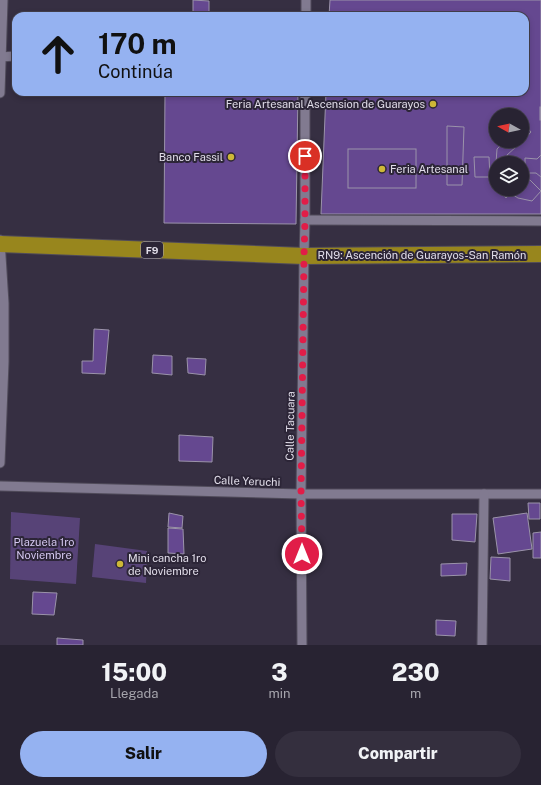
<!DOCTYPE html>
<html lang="es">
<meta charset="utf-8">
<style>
:root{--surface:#282332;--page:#342f3e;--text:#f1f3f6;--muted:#a5a4ac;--line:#44404d;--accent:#95b2f1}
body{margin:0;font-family:"Public Sans",sans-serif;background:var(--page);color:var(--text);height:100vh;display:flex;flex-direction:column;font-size:15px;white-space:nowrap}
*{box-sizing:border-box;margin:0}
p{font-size:13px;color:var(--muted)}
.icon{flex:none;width:22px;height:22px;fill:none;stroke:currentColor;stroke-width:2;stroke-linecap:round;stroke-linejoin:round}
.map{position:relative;height:645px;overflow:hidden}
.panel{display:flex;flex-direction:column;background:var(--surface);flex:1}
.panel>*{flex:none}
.banner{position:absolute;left:12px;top:12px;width:517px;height:84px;border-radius:12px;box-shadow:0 2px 6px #0003,0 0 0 1px var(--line);background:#95b2f1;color:#111;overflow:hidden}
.needle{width:26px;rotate:278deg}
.tools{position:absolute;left:489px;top:108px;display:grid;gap:8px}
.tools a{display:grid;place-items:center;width:40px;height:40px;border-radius:50%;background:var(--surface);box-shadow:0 2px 6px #0003,0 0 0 1px var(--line);font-size:20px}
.pin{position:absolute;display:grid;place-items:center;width:34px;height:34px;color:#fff;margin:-17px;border:2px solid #fff;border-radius:50%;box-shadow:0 1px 4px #0007}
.me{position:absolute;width:44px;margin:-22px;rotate:0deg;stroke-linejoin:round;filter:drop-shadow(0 0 3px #0008)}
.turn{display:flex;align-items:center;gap:14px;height:84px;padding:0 20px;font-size:18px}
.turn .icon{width:52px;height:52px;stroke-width:2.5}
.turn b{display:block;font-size:28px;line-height:34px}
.eta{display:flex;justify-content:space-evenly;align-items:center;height:68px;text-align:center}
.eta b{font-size:24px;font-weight:800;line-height:28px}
.button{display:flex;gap:8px;margin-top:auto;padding:8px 20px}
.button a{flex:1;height:46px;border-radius:24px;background:var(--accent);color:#111;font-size:16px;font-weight:800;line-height:46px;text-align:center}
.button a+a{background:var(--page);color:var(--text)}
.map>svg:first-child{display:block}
</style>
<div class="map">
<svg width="541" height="645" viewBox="0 0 541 645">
<rect width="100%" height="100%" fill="#362f42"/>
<!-- green -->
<g fill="#574377">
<path d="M11,512L80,518L76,584L10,579Z"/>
<path d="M95,544L147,551L146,583L92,577Z"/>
</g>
<!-- building -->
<g fill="#654890" stroke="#9b93aa" fill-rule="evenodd">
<path d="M193,0L209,1V16H193Z"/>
<path d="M330,0H541V214H321L326,92H525V16H329ZM496,115H522V141H496ZM496,163H522V189H496Z"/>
<path d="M165,92H298L296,224L164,223Z"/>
<rect x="540" y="107" width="1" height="13"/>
<path d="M524,124L531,132L519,145L516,141H522V126Z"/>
<path d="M447,126L464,127L462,185H447Z"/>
<path d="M505,141H512L517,146L507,155V163H496L497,149Z"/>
<rect x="348" y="149" width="68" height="39"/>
<path d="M541,155V177L536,173H525V158L537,159Z"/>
<path d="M474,157H489L490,177H475Z"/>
<path d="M522,179L530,180L541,191L532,201L518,198L510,193L506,198L499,189H522Z"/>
<path d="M94,329L109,330L105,374L82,373V361H93Z"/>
<path d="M153,355L172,356V375L152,373Z"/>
<path d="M187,358L206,359L205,375L188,373Z"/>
<path d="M179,435L213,437L212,462L179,461Z"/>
<path d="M528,503H540V519H529Z"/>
<path d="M169,513L183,516L182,528L168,527Z"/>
<path d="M527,513L532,549L498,554L493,518Z"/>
<path d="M452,514H477L475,542L452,540Z"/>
<path d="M168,528L183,529L184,554L168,553Z"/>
<path d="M541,532V558H533V533Z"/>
<path d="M491,557L510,558V581L490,579Z"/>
<path d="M467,563L466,575L441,576V564Z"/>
<path d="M33,592L57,593L54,615L32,614Z"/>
<path d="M436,620L456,621L455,636L436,635Z"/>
<path d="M57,638L83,640V645H57Z"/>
</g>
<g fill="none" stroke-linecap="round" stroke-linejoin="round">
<defs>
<g id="minor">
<path d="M306,16V0"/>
<path d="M0,57L16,56"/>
<path d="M0,93L3,0"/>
<path d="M305,220L541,221"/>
<path d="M0,463L4,362V303L0,240"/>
<path d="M0,486L301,494H541"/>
<path d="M302,645L301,494L304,256L305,220V92"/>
<path d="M482,645L484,494"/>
</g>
<path id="trunk" d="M0,244L304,256L541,254"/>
</defs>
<!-- minor casing -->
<use href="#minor" stroke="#504b5a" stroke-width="11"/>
<!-- trunk casing -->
<use href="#trunk" stroke="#504b5a" stroke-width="18"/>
<!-- minor -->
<use href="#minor" stroke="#817a90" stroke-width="9"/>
<!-- trunk -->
<use href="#trunk" stroke="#98861d" stroke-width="16"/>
</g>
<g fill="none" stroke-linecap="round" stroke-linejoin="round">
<!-- route -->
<path stroke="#e11d48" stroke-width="7" stroke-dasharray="0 12.6" d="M302,554L301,494L304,256L305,220V156"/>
</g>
<!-- markers -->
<g fill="#ceb837" stroke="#2c2537" stroke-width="1.5">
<circle cx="433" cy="104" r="4"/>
<circle cx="231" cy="157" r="4"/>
<circle cx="382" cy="169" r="4"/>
<circle cx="120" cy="564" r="4"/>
</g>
<g text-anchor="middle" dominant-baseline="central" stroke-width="4" stroke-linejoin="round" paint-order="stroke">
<!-- shield labels -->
<rect fill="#2c2537" stroke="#aba6b4" stroke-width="1" x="141" y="242" width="22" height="16" rx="3"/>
<g font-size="10" font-weight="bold" fill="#e2deea">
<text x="152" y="250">F9</text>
</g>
<!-- poi labels -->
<g font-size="11" fill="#e2deea" stroke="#2c2537" text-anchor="end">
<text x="425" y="104">Feria Artesanal Ascension de Guarayos</text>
<text x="223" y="157">Banco Fassil</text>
<text x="390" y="169" text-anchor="start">Feria Artesanal</text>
<text x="128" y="558" text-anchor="start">Mini cancha 1ro<tspan x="128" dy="13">de Noviembre</tspan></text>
</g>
<!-- street labels -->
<g font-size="11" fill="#e2deea" stroke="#2c2537">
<text x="422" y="255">RN9: Ascención de Guarayos-San Ramón</text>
<text transform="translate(290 426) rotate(-89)">Calle Tacuara</text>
<text transform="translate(247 481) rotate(2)">Calle Yeruchi</text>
</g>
<!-- park labels -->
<g font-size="11" fill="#d4c7f0" stroke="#2c2537">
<text x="44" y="542">Plazuela 1ro<tspan x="44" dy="13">Noviembre</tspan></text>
</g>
</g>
</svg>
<div class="tools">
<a><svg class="needle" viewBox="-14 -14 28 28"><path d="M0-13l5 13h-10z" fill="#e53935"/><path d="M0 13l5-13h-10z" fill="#a5a4ac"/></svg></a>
<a><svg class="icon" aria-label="layers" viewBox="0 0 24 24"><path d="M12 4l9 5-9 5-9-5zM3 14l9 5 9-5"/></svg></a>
</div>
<div class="pin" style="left:305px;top:156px;background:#d93025"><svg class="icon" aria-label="arrive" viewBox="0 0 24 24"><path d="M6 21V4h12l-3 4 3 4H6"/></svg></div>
<svg class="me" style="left:302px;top:554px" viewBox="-20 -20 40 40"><circle r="17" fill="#e11d48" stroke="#fff" stroke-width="3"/><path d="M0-11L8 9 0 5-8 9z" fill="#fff"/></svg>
<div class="banner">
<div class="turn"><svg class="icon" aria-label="ahead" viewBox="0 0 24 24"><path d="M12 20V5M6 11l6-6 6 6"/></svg><div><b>170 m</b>Continúa</div></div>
</div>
</div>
<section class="panel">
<div class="eta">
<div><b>15:00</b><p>Llegada</p></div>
<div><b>3</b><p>min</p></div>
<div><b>230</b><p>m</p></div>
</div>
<div class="button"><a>Salir</a><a>Compartir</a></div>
</section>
